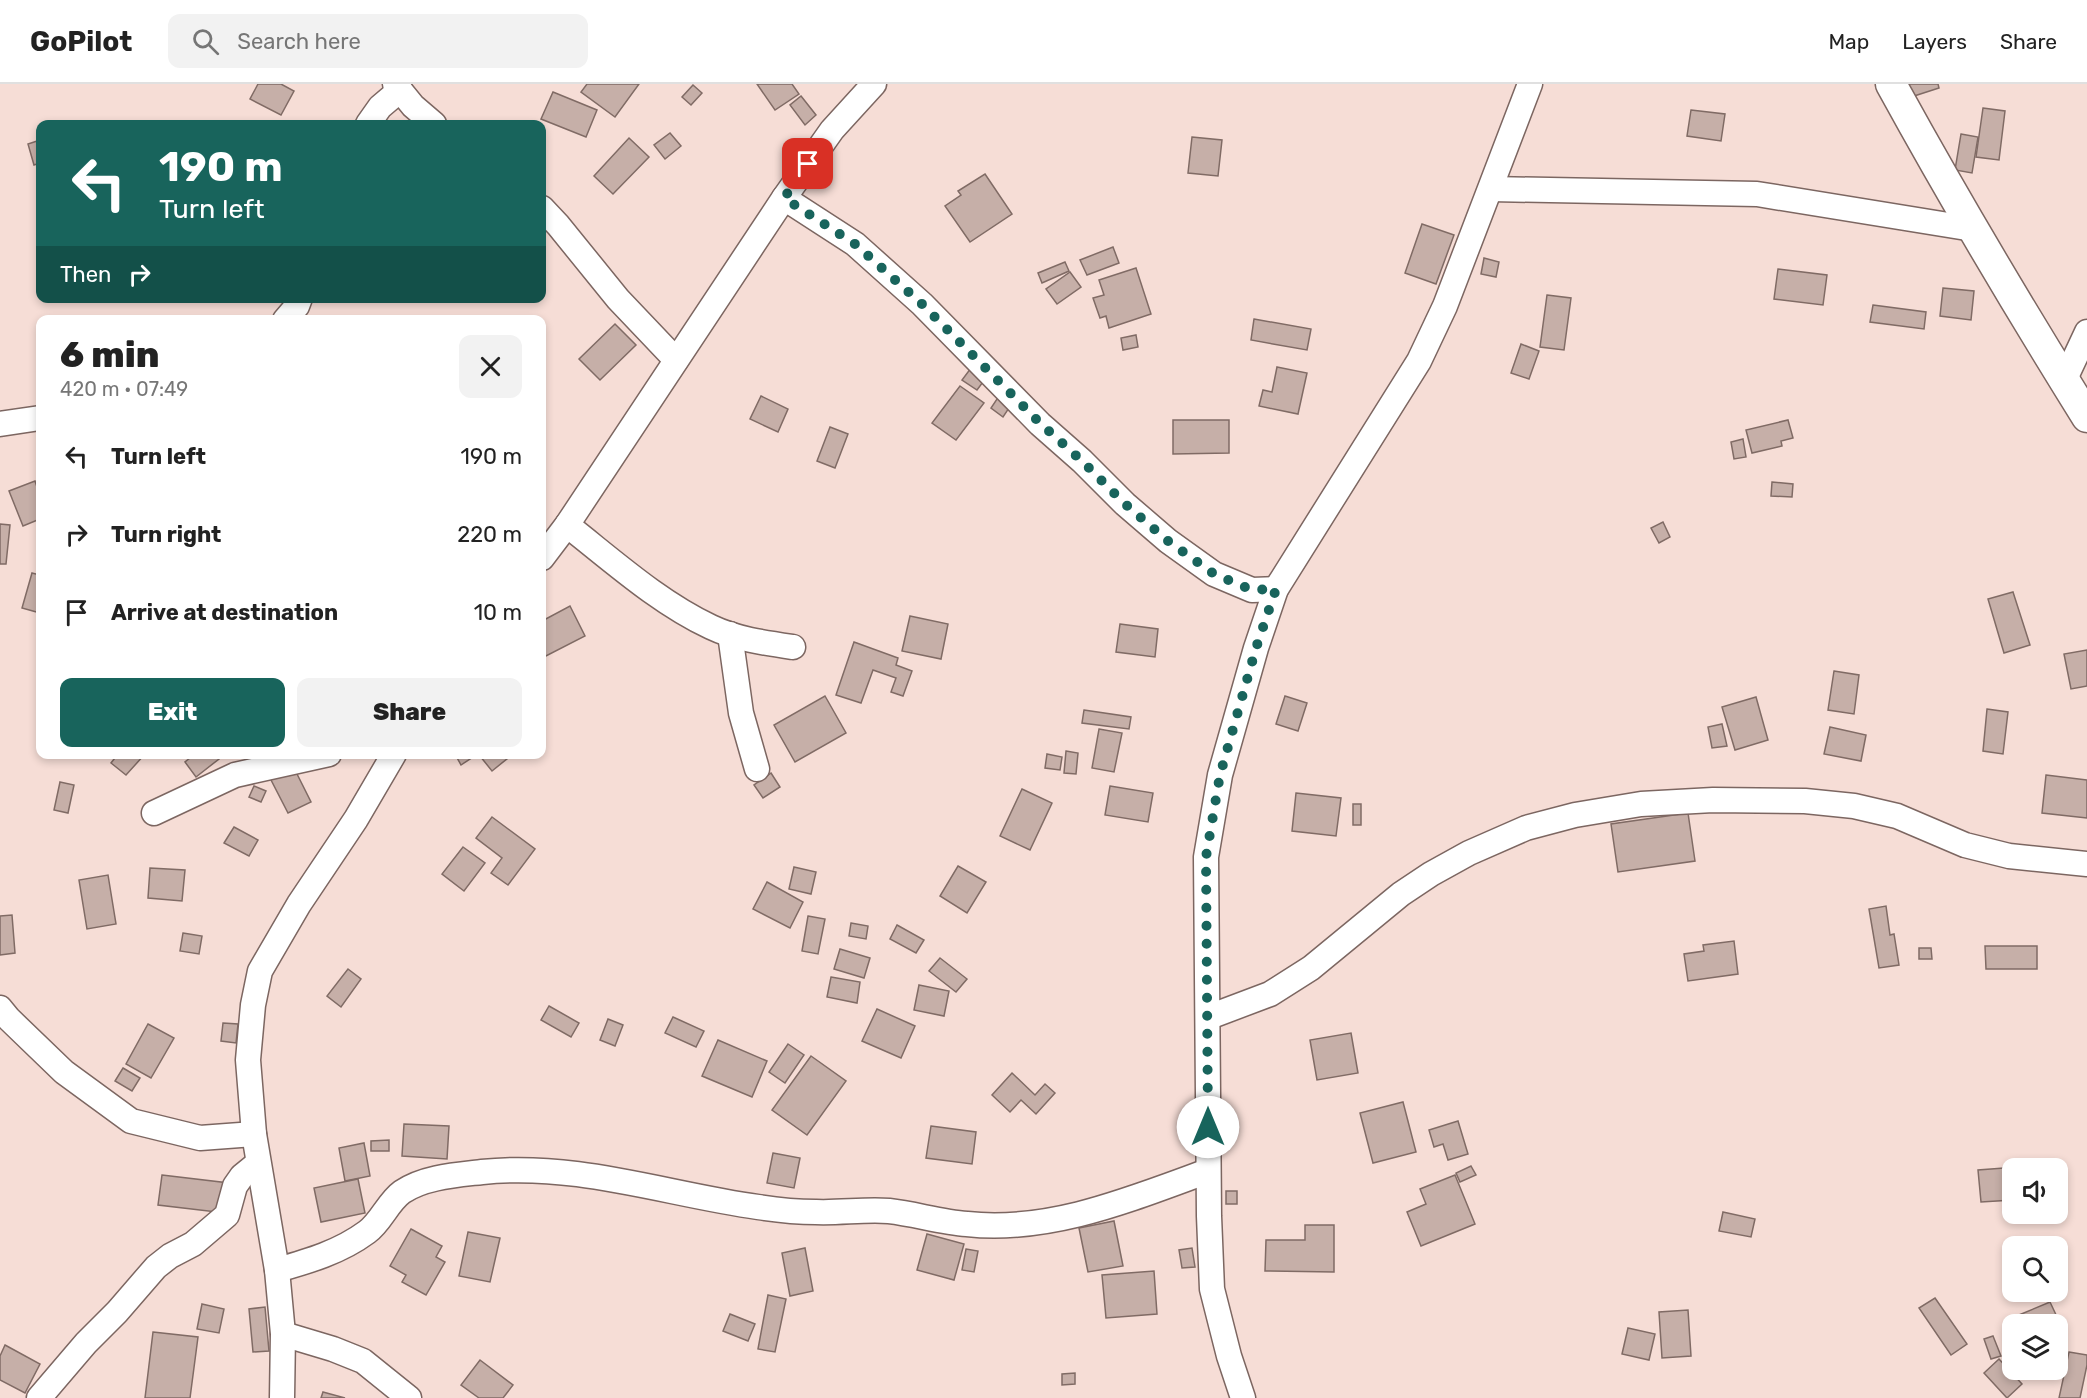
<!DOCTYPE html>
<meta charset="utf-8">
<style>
:root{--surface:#fff;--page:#f2f2f2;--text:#222;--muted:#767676;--line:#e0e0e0;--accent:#18645c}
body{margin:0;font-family:Rubik,sans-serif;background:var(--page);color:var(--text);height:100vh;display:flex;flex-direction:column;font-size:22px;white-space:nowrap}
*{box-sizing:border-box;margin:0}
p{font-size:20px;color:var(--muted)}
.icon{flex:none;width:33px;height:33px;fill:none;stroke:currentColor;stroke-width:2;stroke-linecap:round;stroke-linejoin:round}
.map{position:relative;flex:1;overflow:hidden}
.sheet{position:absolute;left:36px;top:231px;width:510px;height:444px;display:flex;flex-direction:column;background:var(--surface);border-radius:12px;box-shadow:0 3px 9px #0003}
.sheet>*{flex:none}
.top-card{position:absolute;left:36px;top:36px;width:510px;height:183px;border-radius:12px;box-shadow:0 3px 9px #0003;background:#18645c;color:#fff;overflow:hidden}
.fabs{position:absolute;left:2002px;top:1074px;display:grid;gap:12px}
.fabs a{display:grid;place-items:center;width:66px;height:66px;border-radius:12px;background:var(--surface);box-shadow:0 3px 9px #0003;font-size:30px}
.pin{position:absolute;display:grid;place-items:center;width:51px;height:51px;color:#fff;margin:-26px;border-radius:12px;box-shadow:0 3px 9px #0006}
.me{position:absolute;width:66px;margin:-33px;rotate:0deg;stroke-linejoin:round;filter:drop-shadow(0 0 4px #0008)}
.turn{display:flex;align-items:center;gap:21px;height:126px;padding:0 24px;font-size:27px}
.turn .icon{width:78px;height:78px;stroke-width:2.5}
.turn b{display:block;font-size:42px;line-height:51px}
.then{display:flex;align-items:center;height:57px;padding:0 24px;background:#0003;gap:12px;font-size:22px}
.round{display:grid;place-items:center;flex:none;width:63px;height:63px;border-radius:12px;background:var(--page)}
.summary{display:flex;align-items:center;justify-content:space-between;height:102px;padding:0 24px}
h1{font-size:36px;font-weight:800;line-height:45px}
.primary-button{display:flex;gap:12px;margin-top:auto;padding:12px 24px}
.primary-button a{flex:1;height:69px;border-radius:12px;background:var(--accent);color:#fff;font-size:24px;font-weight:800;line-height:69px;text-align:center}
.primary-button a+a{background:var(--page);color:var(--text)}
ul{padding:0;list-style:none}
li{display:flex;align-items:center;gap:18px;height:78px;padding:0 24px}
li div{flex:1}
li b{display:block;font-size:22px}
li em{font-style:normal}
header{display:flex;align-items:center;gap:36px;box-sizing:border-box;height:84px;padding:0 30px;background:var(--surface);border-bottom:2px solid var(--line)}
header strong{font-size:28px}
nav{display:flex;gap:33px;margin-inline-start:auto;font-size:21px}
.search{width:420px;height:54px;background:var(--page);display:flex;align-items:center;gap:15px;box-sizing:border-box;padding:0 21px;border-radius:12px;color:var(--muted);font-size:22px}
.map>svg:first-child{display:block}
</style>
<header>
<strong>GoPilot</strong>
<div class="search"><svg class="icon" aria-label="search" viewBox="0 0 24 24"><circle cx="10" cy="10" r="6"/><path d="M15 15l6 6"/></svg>Search here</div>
<nav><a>Map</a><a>Layers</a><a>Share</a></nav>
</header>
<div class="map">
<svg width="2087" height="1314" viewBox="0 0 2087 1314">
<rect width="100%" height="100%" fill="#f6ddd6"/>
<!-- building -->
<g fill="#c6afa8" stroke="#806b65" stroke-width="1.5">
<path d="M258,0H281L294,7L281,31L250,15Z"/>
<path d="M587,0H639L615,33L581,8Z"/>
<path d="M757,0H792L799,10L775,26Z"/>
<path d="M1906,0H1938L1939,4L1911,13Z"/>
<path d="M693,1L702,9L691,21L682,13Z"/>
<path d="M553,8L597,26L586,53L541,35Z"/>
<path d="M801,12L816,31L805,41L790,21Z"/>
<path d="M1983,24L2005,27L1999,76L1976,73Z"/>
<path d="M1691,26L1725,30L1721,57L1687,52Z"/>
<path d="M670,49L681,62L665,75L654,61Z"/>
<path d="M1961,50L1978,53L1972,89L1955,86Z"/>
<path d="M1192,53L1222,56L1218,92L1188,89Z"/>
<path d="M629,54L649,73L613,110L594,92Z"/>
<path d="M40,56V79L34,81L28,60Z"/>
<path d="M985,90L1012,130L970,158L945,122L961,111L958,107Z"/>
<path d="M1422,140L1454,151L1436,200L1405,189Z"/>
<path d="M1113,163L1119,179L1087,191L1080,176Z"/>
<path d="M1484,174L1499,178L1496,193L1481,190Z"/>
<path d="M1065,178L1069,187L1042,199L1038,189Z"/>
<path d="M1136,184L1151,230L1109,244L1106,232L1100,234L1093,214L1104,211L1099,196Z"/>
<path d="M1778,185L1827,191L1823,221L1774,215Z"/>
<path d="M1070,188L1081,203L1057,220L1046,205Z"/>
<path d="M1943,204L1974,207L1971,236L1940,232Z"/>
<path d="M1547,211L1571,214L1564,266L1540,263Z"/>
<path d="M1873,221L1926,228L1924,245L1870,238Z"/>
<path d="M1254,235L1311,245L1307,266L1251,256Z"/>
<path d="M615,240L636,261L600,296L579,275Z"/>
<path d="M1136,251L1138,263L1123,266L1121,254Z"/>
<path d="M1521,260L1539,267L1529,295L1511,289Z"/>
<path d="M1277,283L1307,289L1298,330L1259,322L1263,306L1272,308Z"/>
<path d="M971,284L986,294L977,306L962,296Z"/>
<path d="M960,302L984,319L956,356L932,339Z"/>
<path d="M761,312L788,325L778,348L750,335Z"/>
<path d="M999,312L1011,321L1003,333L991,324Z"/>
<path d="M1173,336H1229V369L1173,370Z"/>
<path d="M1788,336L1793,354L1781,357L1782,362L1752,369L1746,346Z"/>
<path d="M830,343L848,350L835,384L817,377Z"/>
<path d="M1743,355L1746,373L1734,375L1731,358Z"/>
<path d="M35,397L40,412V435L23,442L9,407Z"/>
<path d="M1772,398L1793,400L1792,413L1771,412Z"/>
<path d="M1663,438L1670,453L1659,459L1651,444Z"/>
<path d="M0,440L10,441L6,480H0Z"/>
<path d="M32,489L40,491V529L22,524Z"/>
<path d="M2013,508L2030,561L2004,569L1988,515Z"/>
<path d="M570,522L585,552L542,574V537Z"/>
<path d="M910,532L948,540L941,575L902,567Z"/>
<path d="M1120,540L1158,545L1155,573L1116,568Z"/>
<path d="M854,558L898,574L896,581L912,587L903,612L891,608L896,594L873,586L861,619L836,611Z"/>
<path d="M2087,566V602L2071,605L2064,570Z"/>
<path d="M1834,587L1859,591L1854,630L1828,626Z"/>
<path d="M825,612L846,649L795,678L774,641Z"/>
<path d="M1285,612L1307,619L1298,647L1276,640Z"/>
<path d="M1756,613L1768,656L1735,666L1722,623Z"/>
<path d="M1987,625L2008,628L2003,670L1983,667Z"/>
<path d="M1084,626L1131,633L1129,645L1082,639Z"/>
<path d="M1722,640L1727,662L1712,664L1708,643Z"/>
<path d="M1830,643L1866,651L1861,677L1824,670Z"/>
<path d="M1099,645L1122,649L1114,688L1092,684Z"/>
<path d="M1066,667L1078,669L1076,690L1064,689Z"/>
<path d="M118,670H145L126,691L111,679Z"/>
<path d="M195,670H216L219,675L196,693L185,678Z"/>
<path d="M455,670H476V671L461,681Z"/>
<path d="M482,670H513L492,687L480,672Z"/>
<path d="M1047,670L1062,673L1060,686L1045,684Z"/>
<path d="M292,680L311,718L288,729L269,692Z"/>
<path d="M771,689L780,703L763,714L754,701Z"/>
<path d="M2046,691L2087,696V734L2042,729Z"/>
<path d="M60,698L74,701L68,729L54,726Z"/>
<path d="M254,702L266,707L261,718L249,713Z"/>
<path d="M1110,702L1153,709L1148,738L1105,731Z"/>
<path d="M1022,705L1052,719L1030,766L1000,752Z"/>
<path d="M1296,709L1341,714L1336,752L1292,747Z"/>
<rect x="1353" y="720" width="8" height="21"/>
<path d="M1688,729L1695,777L1618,788L1611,740Z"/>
<path d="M492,733L535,765L508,801L491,789L502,774L476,754Z"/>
<path d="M234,743L258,756L249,772L224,759Z"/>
<path d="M463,763L485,779L464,807L442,790Z"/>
<path d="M958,782L986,798L967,829L940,812Z"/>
<path d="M794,783L816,788L811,810L789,805Z"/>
<path d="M150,784L185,786L182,817L148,814Z"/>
<path d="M108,791L116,840L87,845L79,796Z"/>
<path d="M767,798L803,818L790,844L753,825Z"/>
<path d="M1886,822L1890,851L1894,850L1899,881L1879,884L1869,825Z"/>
<path d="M12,831L15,869L0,871V832Z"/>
<path d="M808,832L825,835L818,870L802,867Z"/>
<path d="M851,839L868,842L866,855L849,852Z"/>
<path d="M897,841L924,856L916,869L890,855Z"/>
<path d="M183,849L202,852L199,870L180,867Z"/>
<path d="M1734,857L1738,890L1688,897L1684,870L1704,867L1703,861Z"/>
<path d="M1985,862H2037V885H1986Z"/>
<path d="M1919,864H1931L1932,875H1919Z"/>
<path d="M840,865L870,874L864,894L834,885Z"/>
<path d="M940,874L967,895L956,908L929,887Z"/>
<path d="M348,885L361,895L341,923L327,912Z"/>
<path d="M831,893L860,898L857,919L827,913Z"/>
<path d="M919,901L949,907L944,932L914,926Z"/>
<path d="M549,922L579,939L571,953L541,936Z"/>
<path d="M877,925L915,942L901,974L862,957Z"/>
<path d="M673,933L704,947L696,963L665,949Z"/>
<path d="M608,935L623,941L615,962L600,956Z"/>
<path d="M223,939L238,940L236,959L221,957Z"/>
<path d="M148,940L174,954L151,994L126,980Z"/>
<path d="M1351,949L1358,989L1317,996L1310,956Z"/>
<path d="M718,956L767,977L752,1013L702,992Z"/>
<path d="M788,960L804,971L785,999L769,988Z"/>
<path d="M811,972L846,997L807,1051L772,1026Z"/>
<path d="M123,984L140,994L132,1007L115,997Z"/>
<path d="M1012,989L1035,1011L1045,1000L1055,1009L1036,1030L1021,1016L1010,1028L992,1011Z"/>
<path d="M1403,1018L1416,1068L1373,1079L1360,1029Z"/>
<path d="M1458,1037L1468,1070L1448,1076L1443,1060L1434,1063L1429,1046Z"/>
<path d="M404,1040L449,1042L447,1075L402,1072Z"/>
<path d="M931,1042L976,1048L972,1080L926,1074Z"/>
<path d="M389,1056V1067H371V1057Z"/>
<path d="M364,1059L370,1092L345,1097L339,1064Z"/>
<path d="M773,1069L800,1074L794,1104L767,1099Z"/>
<path d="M1471,1082L1476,1091L1460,1098L1456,1089Z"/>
<path d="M2017,1083V1084H2013V1116L1981,1118L1978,1086Z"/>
<path d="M162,1091L229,1099L225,1129L158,1121Z"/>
<path d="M1455,1091L1475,1140L1421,1162L1407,1128L1426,1120L1420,1105Z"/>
<path d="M358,1095L365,1129L321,1138L314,1104Z"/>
<rect x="1226" y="1107" width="11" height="13"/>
<path d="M1723,1128L1755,1135L1751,1153L1719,1147Z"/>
<path d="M1114,1137L1123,1182L1088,1188L1079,1144Z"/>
<path d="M1305,1141H1334V1188L1265,1187L1266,1156H1305Z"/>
<path d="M411,1145L442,1162L436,1173L445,1178L426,1211L402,1198L406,1191L390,1182Z"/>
<path d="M468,1148L500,1154L490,1198L459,1192Z"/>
<path d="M927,1150L964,1160L954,1196L917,1186Z"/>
<path d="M805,1164L813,1207L790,1212L782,1169Z"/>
<path d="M1192,1164L1195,1183L1182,1184L1179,1166Z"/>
<path d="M966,1165L978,1167L974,1188L962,1186Z"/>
<path d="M1154,1187L1157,1230L1106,1234L1102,1191Z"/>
<path d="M768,1211L786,1215L775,1268L758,1265Z"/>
<path d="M1935,1214L1967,1260L1951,1271L1919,1224Z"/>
<path d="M2050,1218L2058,1235L2045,1240H2023L2019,1231Z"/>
<path d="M202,1220L224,1225L219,1249L197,1245Z"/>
<path d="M265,1223L269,1267L253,1268L249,1225Z"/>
<path d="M1688,1226L1691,1272L1662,1274L1659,1228Z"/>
<path d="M730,1230L755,1240L748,1257L723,1247Z"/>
<path d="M1628,1244L1655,1250L1649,1276L1622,1270Z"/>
<path d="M153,1248L198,1253L190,1314H145Z"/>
<path d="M1993,1252L2001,1272L1991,1275L1984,1255Z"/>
<path d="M5,1261L40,1280L25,1309L0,1296V1272Z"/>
<path d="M2069,1268L2087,1271V1281L2080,1314H2059Z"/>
<path d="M1999,1275L2022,1300L2007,1314L1984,1289Z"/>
<path d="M480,1276L513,1301L503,1314H479L461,1301Z"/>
<path d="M1075,1289V1300L1062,1301V1290Z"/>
<path d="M323,1308L345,1314H321Z"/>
</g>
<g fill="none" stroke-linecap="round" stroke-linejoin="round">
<defs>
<g id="minor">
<path d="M395,0L413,22L434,40"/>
<path d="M368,40L380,23L400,6"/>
<path d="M1491,105L1757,110L1973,145"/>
<path d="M784,114L855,160L922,220L1040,340L1082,377L1125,420L1168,457L1214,490L1252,506L1276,505"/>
<path d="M542,124L558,141L618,215L676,276"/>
<path d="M285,236L297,222L300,214"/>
<path d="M2064,297L2087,248"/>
<path d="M0,340L40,334"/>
<path d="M567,441C613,477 658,518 711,543C736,555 765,559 793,563"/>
<path d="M542,474L567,441L784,114L832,46L874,0"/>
<path d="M730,550L741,629L757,685"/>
<path d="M154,729L235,691L329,670"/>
<path d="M0,924L9,935L64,988L131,1037L200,1054L254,1050"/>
<path d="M1209,933L1270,910L1311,884L1401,810L1431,790L1469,769L1526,744L1575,731L1641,720L1713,716L1805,717L1854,722L1897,732L1965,761L2009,772L2087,780"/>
<path d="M277,1186C309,1177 340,1168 367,1148C381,1138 388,1118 402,1108C424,1093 456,1091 482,1088C576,1078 666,1110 758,1123C777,1126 797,1128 816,1128C841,1129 865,1125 889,1127C915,1130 941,1138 967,1140C1050,1149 1131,1115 1208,1087"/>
<path d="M283,1250L333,1265L363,1277L409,1314"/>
<path d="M39,1314L86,1259L117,1228L156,1183L170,1172L193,1160L227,1131L235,1102L242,1092L258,1079"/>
<path d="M282,1314L283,1250L277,1186L254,1050L248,976L253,921L260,887L299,820L356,735L394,670"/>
<path d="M1243,1314L1229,1272L1212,1205L1209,1132L1206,773L1220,691L1256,564L1276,505L1419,277L1445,222L1530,0"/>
</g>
<path id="major" d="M1891,0C1953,113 2019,224 2087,333"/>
</defs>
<!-- minor casing -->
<use href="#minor" stroke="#7c6661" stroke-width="27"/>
<!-- major casing -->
<use href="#major" stroke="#7c6661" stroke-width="33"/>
<!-- minor -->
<use href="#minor" stroke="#fff" stroke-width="24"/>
<!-- major -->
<use href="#major" stroke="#fff" stroke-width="30"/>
</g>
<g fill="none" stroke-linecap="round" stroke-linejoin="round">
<!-- route -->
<path stroke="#18645c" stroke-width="10" stroke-dasharray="0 18" d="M808,80L784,114L855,160L922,220L1041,340L1082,377L1125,420L1168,457L1214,490L1252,506L1276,505L1256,564L1220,691L1206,773L1208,1043"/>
</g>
</svg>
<div class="fabs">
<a><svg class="icon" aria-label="sound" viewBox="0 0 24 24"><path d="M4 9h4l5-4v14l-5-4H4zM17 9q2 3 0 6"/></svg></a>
<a><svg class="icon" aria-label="search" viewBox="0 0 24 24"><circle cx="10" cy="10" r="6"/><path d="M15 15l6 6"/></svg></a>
<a><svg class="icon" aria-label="layers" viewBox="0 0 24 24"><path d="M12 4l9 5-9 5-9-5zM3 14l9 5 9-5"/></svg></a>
</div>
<div class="pin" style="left:808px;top:80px;background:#d93025"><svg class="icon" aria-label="arrive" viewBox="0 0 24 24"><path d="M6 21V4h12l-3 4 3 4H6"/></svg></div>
<svg class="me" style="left:1208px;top:1043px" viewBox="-20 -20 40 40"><circle r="19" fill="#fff"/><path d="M0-13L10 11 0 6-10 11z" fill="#18645c"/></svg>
<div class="top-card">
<div class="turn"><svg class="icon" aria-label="left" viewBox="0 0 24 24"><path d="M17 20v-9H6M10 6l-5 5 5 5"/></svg><div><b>190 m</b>Turn left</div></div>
<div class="then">Then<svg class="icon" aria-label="right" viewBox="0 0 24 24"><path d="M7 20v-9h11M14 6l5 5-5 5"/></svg></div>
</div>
<section class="sheet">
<div class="summary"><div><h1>6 min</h1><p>420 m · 07:49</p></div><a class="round"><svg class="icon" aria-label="close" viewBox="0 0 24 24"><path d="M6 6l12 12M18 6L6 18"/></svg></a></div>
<ul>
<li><svg class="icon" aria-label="left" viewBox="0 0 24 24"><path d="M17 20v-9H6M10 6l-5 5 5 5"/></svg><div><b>Turn left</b></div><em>190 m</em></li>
<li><svg class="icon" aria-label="right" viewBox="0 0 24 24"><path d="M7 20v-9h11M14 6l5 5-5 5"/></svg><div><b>Turn right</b></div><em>220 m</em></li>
<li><svg class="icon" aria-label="arrive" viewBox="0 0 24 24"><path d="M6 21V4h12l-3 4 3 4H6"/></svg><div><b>Arrive at destination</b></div><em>10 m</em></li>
</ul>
<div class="primary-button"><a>Exit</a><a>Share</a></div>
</section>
</div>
